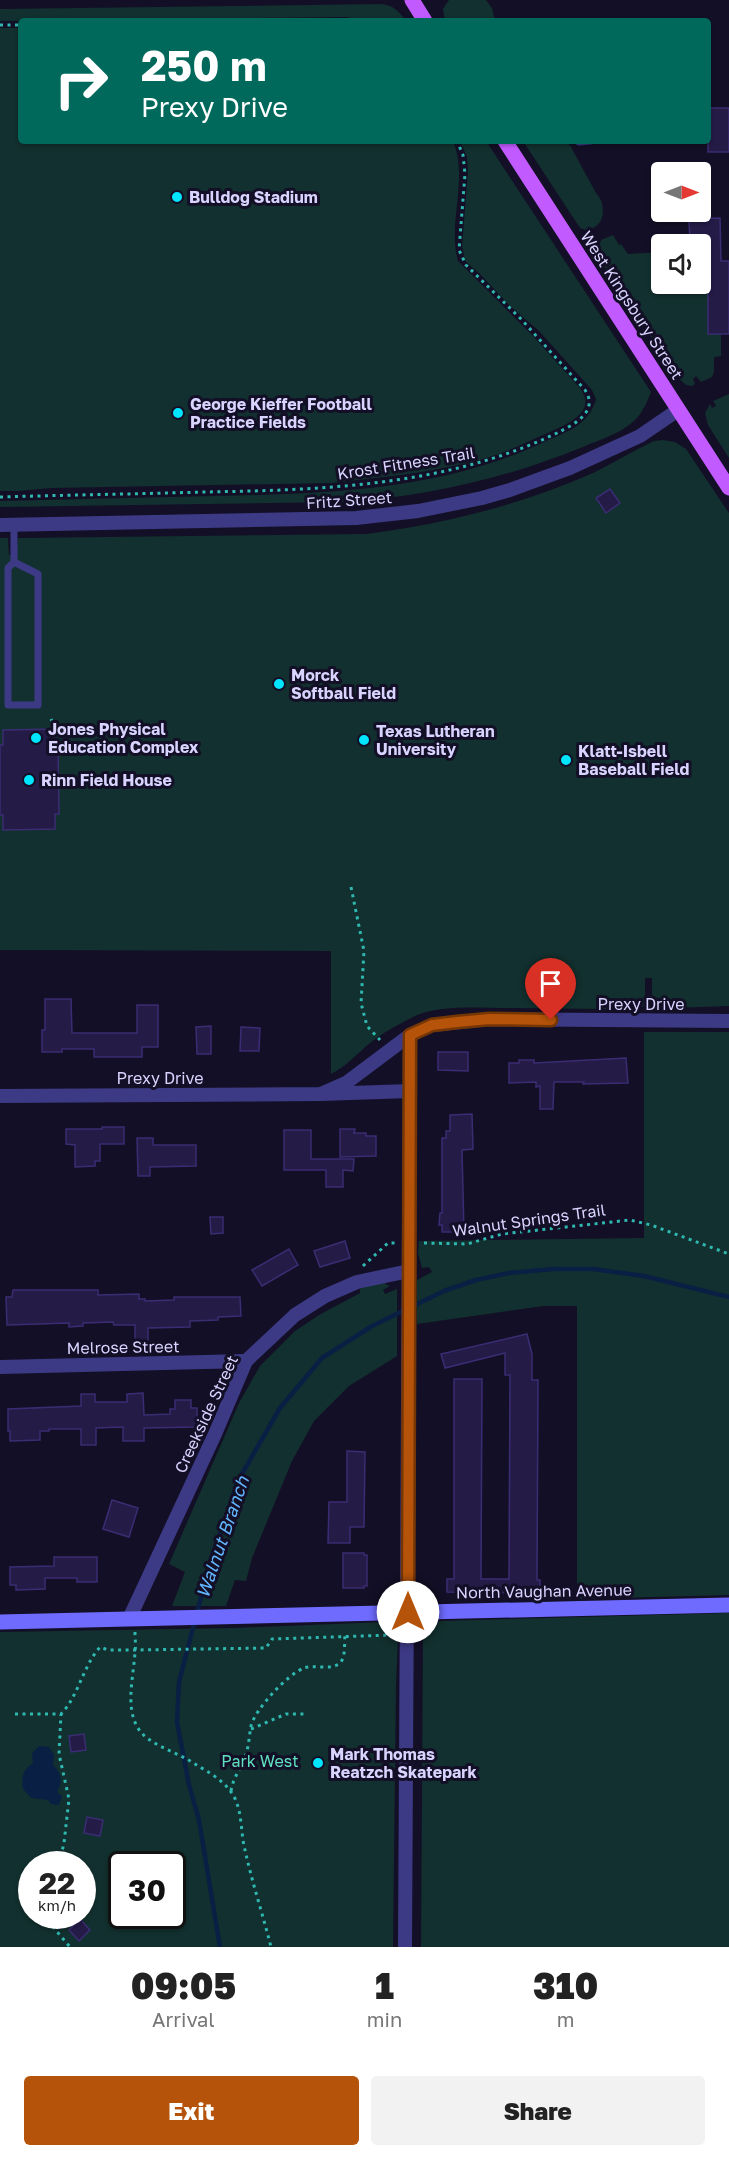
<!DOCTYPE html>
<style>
:root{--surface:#fff;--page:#f2f2f2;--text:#222;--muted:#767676;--accent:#b45309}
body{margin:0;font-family:"Golos Text",sans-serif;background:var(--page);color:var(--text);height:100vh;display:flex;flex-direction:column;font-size:22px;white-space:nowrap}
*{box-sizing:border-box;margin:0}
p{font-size:20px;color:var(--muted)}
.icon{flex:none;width:33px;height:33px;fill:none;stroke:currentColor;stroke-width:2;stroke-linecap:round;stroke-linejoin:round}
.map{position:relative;height:1947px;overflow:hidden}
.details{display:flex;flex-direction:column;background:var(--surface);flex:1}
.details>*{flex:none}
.guide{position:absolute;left:18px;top:18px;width:693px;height:126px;border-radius:6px;box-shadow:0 2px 4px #0004;background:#00695c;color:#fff;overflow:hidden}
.needle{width:39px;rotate:90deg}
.tools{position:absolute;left:651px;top:162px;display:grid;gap:12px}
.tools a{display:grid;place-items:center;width:60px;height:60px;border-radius:6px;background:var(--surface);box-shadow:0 2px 4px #0004;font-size:30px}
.speed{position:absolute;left:18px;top:1851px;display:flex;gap:12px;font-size:30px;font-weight:700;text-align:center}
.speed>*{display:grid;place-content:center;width:78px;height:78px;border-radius:50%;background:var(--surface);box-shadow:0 2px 4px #0004;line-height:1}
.speed small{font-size:15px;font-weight:400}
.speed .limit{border:3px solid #111;border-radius:9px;background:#fff;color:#111}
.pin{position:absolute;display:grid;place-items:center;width:51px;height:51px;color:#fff;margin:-62px -26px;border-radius:50% 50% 50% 0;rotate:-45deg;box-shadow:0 0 6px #0007}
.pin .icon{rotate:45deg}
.me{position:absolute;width:66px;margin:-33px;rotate:0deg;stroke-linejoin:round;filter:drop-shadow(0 0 4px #0008)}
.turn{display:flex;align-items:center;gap:21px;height:126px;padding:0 24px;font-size:27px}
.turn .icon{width:78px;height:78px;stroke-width:2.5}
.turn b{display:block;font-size:42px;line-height:51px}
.eta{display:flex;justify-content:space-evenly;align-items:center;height:102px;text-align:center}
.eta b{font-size:36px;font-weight:800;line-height:42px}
.cta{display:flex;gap:12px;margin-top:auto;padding:12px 24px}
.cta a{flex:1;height:69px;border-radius:6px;background:var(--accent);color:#fff;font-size:24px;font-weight:800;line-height:69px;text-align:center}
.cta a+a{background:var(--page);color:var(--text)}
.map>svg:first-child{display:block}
</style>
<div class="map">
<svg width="729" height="1947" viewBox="0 0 729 1947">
<rect width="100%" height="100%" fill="#130f26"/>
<!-- green -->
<g fill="#12302f" fill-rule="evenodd">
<path d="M449,0H486L492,8L495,21H445L443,9Z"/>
<path d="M382,4C394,6 399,11 406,21H369L346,17L0,21V9Z"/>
<path d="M0,28H21V141H453C469,180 447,222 458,261L533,336L580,388C598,412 567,424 550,432C533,439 516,448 499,454C448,471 386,477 332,483L51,488L19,491H0Z"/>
<path d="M460,141H486L651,392C647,402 643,412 635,420C622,433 599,440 583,447C507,478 429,496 347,502L0,507V501C71,499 142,498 213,496C327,494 442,491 546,441C568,431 589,425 596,399L592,390L539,331L510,306L481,275L465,261L462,246L468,171L467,157Z"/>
<path d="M523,141H566L571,147L596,193C607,204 606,228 586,230L580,228Z"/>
<path d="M613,235L619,245L621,244L628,254L661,252L662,284H670L671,292L729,291L721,334V356L714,357V372L712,377L701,382L696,376L693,379L695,384L692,386L686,385L677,377L600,260L598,249L601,240Z"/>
<path d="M729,394V458L708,425L705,413L710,404L712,408L716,406L713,401Z"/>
<path d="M663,440L675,442L686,449L729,513V1006L671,1008L627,1006L609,1009C575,1009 542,1008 508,1008C480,1008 438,1004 413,1017C395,1026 375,1037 360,1052C348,1062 346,1066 331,1074V951L0,950V538H8L9,555H16L18,538L366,534C444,524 521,505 593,473C613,463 633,451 654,441ZM645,978H652V1000L645,999Z"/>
<path d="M644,1032H729V1595L577,1599V1306H543L417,1324V1280L432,1272L429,1267L422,1268L418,1253L419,1241L644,1238Z"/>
<path d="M389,1280L385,1284L390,1286L383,1290L385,1294L397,1289V1356L349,1386L314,1421L292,1461L252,1558L246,1581L235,1580L226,1606H172L185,1572L169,1564L239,1403L260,1366L295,1331L319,1315L360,1293V1287Z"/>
<path d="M729,1613V1947H421L423,1636L426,1626L439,1621Z"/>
<path d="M384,1622H387L394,1627L398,1639L396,1685L393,1947H0V1632L234,1628ZM32,1864H82V1916H32ZM122,1864H172V1916H122Z"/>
</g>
<!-- water -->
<path fill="#0a1f44" d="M39,1746L49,1747L54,1755L53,1765C62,1773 63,1782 57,1792L62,1796L59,1805L51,1804L48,1800L31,1798L23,1789C21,1778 23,1769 33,1763L32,1753Z"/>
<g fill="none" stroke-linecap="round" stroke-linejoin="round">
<!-- stream -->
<path stroke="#0a1f44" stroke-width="4.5" d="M220,1947L199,1820L189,1785L177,1722L179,1682L211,1559L239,1479L280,1408L322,1358L372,1326L444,1291L476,1280L509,1273L553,1269H593L644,1276L729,1297"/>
</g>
<!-- building -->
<g fill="#241b47" stroke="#3b2d73" stroke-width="1.5">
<rect x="708" y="108" width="21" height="44"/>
<path d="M720,218L721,261H729V334H708V291H700V244H690L689,219Z"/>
<path d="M610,489L620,503L606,513L596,498Z"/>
<path d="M54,729V745H58L59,814H55V829L3,830V815H0V745H3V730Z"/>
<path d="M45,999H71L72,1033H137V1005H158V1047H142V1057H94V1049H62V1052H42V1030H45Z"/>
<path d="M211,1026V1054H197L196,1027Z"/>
<path d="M241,1027L260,1028L259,1051H240Z"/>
<path d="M438,1052H468V1071L438,1070Z"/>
<path d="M626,1058L628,1083L583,1084L584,1082H554L553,1109H540V1086L536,1087V1082L509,1083V1063H519V1060H534V1063Z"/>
<path d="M472,1114L473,1149L462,1150L464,1232H442V1225H439L440,1213H442V1138H446V1131H450V1115Z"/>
<path d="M102,1127H124V1144H100V1161H95V1166L75,1167V1145L66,1144V1129H102Z"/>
<path d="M340,1129H355L354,1133H366V1136H376V1156L340,1157Z"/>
<path d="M284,1130H311V1159H354L353,1171L343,1170V1187H326V1170H284Z"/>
<path d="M137,1138H153V1145H196V1166L150,1167V1176H138Z"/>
<path d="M210,1217H223V1233L211,1234Z"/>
<path d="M345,1241L350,1258L320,1267L314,1251Z"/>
<path d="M289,1249L298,1265L262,1286L252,1270Z"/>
<path d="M13,1290H98V1295L139,1294V1299H145V1301L174,1300V1297H240L241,1316L218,1317V1320L190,1321V1327L148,1328V1341H135V1325H114L113,1322L83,1323V1326L69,1327V1323L7,1325L6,1297H12Z"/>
<path d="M527,1334L532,1354V1380H538L537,1580H540V1593L447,1592V1579H454V1379H482L481,1579H509L510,1375H505V1353L445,1368L441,1354Z"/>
<path d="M143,1393L144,1415L170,1414V1409H175V1400H191V1408H197V1427L144,1428V1441H123V1427L96,1428V1445H81V1429H49V1431H40V1440L10,1441V1431H8V1409L81,1406V1394H95V1402H127V1394Z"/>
<path d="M347,1451L365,1452L364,1527H350V1543H328L329,1502H347Z"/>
<path d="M112,1500L138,1508L129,1537L103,1529Z"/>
<path d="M343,1553H364V1555H367V1586H364V1588H343Z"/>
<path d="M54,1557H97V1582H77V1578H45V1589L16,1590V1585H10V1567L54,1566Z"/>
<path d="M84,1734L86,1750L71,1752L69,1736Z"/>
<path d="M87,1817L103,1820L100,1836L84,1833Z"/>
<path d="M80,1919L90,1930L79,1941L69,1930Z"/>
</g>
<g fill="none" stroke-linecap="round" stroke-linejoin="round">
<!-- path -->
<g stroke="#2fb8b0" stroke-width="3" stroke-dasharray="3 4.5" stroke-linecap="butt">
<path d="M0,25H21"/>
<path d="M0,497C68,495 136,494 204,492C324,490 449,486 559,432C575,424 599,411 585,390L521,319L466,265L459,250L465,174L463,155L457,141"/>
<path d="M51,719L56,730V745"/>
<path d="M351,887L364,951L361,1003L367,1026L380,1040"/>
<path d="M424,1243L467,1244L502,1234L630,1220L651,1225L729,1254"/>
<path d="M363,1266L388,1243H396"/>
<path d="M135,1632C135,1639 136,1645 135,1651C134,1678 121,1718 147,1738C162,1749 180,1754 195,1764C208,1772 223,1780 231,1792C243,1808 240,1831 245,1850C252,1882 263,1915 271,1947"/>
<path d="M15,1714H61C78,1697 83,1666 100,1647L108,1650H135L266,1648L272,1639L394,1635"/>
<path d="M251,1729L286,1714H305"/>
<path d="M231,1791C233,1778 240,1770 245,1757C249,1747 249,1736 251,1726C255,1709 288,1674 304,1668C314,1664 331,1671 340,1663C346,1657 344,1643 345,1636"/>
<path d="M59,1864L64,1843L69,1799L59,1754L61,1714"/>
<path d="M54,1916L48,1921L70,1947"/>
</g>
<!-- lane -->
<g stroke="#3d3a85" stroke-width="7">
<path d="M579,142L590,141"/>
<path d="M14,525V562L8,568V705H38V574L14,562"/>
</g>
<!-- street -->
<g stroke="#3d3a85" stroke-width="14">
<path d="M0,525L356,518L418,511L482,498L510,490L570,468L640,436L678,410"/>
<path d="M321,1094L346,1083L410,1035L432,1025L489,1019L729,1021"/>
<path d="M0,1096L321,1094L410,1091"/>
<path d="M0,1367L246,1361"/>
<path d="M129,1619L215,1434L246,1361L295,1315L325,1296L357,1282L409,1271"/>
<path d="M405,1947L410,1035"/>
</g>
<!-- secondary -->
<path stroke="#6f6bff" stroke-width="15" d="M0,1622L729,1605"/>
<!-- primary -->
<g stroke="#c25bff" stroke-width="15">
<path d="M412,0L425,21"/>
<path d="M505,141L729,488"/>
</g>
</g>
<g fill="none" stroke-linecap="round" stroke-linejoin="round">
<defs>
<path id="route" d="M408,1612L410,1035L432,1025L457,1022L489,1019L551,1020"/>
</defs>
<!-- route casing -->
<use href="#route" stroke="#753606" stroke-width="15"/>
<!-- route -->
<use href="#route" stroke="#b45309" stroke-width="10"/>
</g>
<!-- markers -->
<g fill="#00e5ff" stroke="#130f26" stroke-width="2">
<circle cx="177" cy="197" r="6"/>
<circle cx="178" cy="413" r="6"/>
<circle cx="279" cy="684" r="6"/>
<circle cx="36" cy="738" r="6"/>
<circle cx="364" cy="740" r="6"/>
<circle cx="566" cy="760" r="6"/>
<circle cx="29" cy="780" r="6"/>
<circle cx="318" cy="1763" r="6"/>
</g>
<g text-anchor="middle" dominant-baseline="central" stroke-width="6" stroke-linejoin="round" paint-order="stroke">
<!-- poi labels -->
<g font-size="16" font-weight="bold" fill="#d9d4ff" stroke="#130f26" text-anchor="start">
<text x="189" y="197">Bulldog Stadium</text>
<text x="190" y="404">George Kieffer Football<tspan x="190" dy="18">Practice Fields</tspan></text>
<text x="291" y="675">Morck<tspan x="291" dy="18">Softball Field</tspan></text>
<text x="48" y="729">Jones Physical<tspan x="48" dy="18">Education Complex</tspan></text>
<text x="376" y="731">Texas Lutheran<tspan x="376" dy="18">University</tspan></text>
<text x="578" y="751">Klatt-Isbell<tspan x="578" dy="18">Baseball Field</tspan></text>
<text x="41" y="780">Rinn Field House</text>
<text x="330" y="1754">Mark Thomas<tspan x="330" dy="18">Reatzch Skatepark</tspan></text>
</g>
<!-- street labels -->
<g font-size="16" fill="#d9d4ff" stroke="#130f26">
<text transform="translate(632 305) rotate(57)">West Kingsbury Street</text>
<text transform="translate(406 463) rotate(-9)">Krost Fitness Trail</text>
<text transform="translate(349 500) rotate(-4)">Fritz Street</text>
<text x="641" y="1004">Prexy Drive</text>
<text x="160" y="1078">Prexy Drive</text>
<text transform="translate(529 1220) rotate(-8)">Walnut Springs Trail</text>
<text transform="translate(123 1347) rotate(-1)">Melrose Street</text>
<text transform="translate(206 1414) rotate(-65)">Creekside Street</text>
<text transform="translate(544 1591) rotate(-1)">North Vaughan Avenue</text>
</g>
<!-- park labels -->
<g font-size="16" fill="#5fe0c0" stroke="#130f26">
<text x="260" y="1761">Park West</text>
</g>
<!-- water labels -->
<g font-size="18" font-style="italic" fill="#62b6ff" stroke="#130f26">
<text transform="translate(222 1537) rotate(-71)">Walnut Branch</text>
</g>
</g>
</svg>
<div class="tools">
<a><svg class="needle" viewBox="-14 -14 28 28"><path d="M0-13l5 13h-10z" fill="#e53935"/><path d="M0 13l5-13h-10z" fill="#767676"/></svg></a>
<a><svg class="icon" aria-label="sound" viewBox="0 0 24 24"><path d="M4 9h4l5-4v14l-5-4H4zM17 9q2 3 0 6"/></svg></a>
</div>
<div class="speed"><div>22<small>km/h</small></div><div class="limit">30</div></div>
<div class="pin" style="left:551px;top:1020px;background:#d93025"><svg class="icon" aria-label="arrive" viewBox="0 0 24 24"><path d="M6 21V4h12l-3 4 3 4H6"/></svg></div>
<svg class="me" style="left:408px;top:1612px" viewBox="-20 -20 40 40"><circle r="19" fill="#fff"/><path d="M0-13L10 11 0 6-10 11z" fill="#b45309"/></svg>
<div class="guide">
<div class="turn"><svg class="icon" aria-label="right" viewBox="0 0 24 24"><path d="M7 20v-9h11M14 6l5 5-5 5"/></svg><div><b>250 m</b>Prexy Drive</div></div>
</div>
</div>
<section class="details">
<div class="eta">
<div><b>09:05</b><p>Arrival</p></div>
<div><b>1</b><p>min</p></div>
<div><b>310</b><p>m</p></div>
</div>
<div class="cta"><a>Exit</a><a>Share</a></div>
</section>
